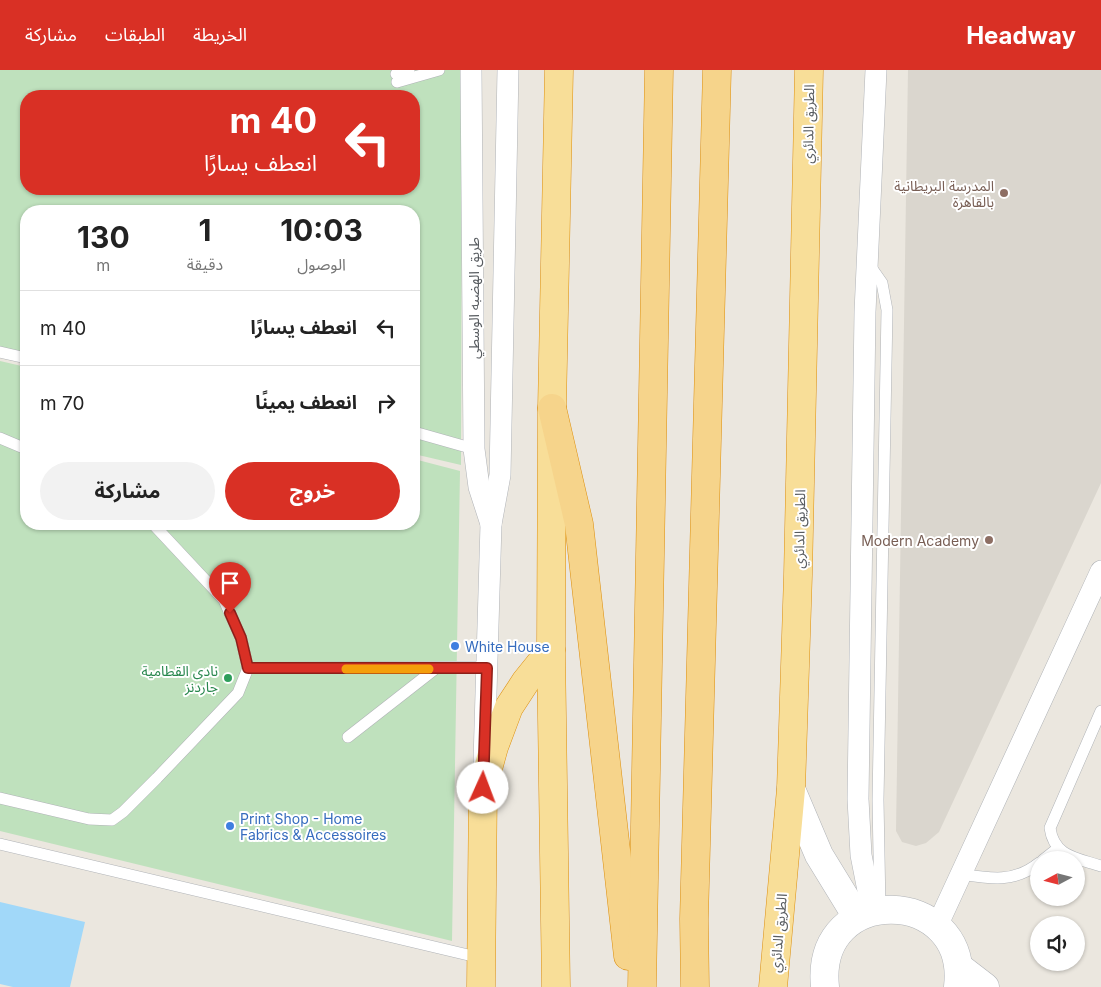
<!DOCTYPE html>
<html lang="ar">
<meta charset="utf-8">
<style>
:root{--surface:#fff;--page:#f2f2f2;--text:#222;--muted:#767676;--line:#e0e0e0;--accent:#d93025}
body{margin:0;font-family:Inter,"Noto Sans Arabic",sans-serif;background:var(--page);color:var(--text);direction:rtl;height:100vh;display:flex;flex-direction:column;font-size:19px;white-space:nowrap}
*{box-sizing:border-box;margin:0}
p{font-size:16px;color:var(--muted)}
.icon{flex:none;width:28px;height:28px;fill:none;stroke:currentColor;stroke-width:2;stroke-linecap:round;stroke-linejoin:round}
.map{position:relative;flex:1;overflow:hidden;direction:ltr}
.panel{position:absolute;left:20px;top:135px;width:400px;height:325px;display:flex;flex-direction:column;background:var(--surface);border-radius:20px;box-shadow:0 1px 4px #0004;direction:rtl}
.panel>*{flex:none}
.top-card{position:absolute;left:20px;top:20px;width:400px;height:105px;border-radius:20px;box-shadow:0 1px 4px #0004;direction:rtl;background:#d93025;color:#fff;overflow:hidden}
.needle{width:32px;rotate:263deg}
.fabs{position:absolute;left:1030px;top:781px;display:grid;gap:10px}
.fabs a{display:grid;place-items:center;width:55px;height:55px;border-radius:50%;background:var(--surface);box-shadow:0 1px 4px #0004;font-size:25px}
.pin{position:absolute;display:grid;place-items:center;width:42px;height:42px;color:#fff;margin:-51px -21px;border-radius:50% 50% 50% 0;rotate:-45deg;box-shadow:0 0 5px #0007}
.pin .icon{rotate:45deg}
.me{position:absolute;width:55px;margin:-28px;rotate:2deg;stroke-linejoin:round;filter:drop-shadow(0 0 4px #0008)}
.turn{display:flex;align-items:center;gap:18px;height:105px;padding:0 20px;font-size:22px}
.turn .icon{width:65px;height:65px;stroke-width:2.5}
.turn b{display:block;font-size:35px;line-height:42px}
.eta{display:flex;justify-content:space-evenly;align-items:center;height:85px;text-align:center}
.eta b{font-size:30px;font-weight:700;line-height:35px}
.action{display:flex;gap:10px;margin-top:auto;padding:10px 20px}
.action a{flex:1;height:58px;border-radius:30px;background:var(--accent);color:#fff;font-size:20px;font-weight:700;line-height:58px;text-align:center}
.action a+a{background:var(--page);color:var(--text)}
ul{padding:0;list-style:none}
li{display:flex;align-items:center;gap:15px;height:75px;padding:0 20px;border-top:1px solid var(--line)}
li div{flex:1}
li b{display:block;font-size:19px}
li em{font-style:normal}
header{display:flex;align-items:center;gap:30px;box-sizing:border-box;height:70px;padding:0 25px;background:var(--accent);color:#fff}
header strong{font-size:24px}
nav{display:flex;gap:28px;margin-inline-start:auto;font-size:18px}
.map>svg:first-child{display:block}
</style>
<header>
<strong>Headway</strong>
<nav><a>الخريطة</a><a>الطبقات</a><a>مشاركة</a></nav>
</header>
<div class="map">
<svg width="1101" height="917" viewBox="0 0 1101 917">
<rect width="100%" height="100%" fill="#ebe7df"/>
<!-- education -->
<path fill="#dad6ce" d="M908,0H1101V413L939,762L926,773L916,776L902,772L896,761Z"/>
<!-- green -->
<g fill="#bfe1bd" fill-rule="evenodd">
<path d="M0,0H462L461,395L414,384V141H26V292L0,286ZM26,26H414V119H26Z"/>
<path d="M0,291L26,297V454H414V389L460,401L452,871L0,761Z"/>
</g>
<!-- water -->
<path fill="#a1d8f9" d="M0,832L85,852L70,917H13L0,914Z"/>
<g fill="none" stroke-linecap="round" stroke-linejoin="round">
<defs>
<g id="service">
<path d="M396,4L409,0"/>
<path d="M397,12L439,0"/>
<path d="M868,193L882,213L887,240L878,730L880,839"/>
<path d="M0,282L26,288"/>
<path d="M414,362L474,379"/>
<path d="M0,368L26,379"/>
<path d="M153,454L224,530L241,568L248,598L487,597"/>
<path d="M1101,641L1050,758C1054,787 1077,788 1101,796"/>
<path d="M348,667L435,599"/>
<path d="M0,728L89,749L112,750L123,742L157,708L238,623L248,598"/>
<path d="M0,774L481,888"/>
<path d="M1043,790L1057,779"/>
<path d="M961,804C991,809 1014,813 1039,793"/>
</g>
<g id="minor">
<path d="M471,0L474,379L479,417L491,454"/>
<path d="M484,691L491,454L500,405L508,0"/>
<path d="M872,841L861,785L858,729L865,242L876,0"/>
<path d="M937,856L1101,501"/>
</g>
<g id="tertiary">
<path d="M791,719L819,785L857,847"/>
<path d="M959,897L985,917"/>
<path d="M825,917C814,812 970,816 958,917"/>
</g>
<g id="trunk">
<path d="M481,917L483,717L494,677L509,637L526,611L551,580"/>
<path d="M556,917L551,580L552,338L559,0"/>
<path d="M773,917L791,719L798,505L809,0"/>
</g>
<g id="motorway">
<path d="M552,338L579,454L628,886"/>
<path d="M642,917L659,0"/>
<path d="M695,917L694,849L717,0"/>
</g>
</defs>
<!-- service casing -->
<use href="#service" stroke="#b0b3b7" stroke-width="12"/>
<!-- minor casing -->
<use href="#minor" stroke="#b0b3b7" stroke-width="22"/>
<!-- tertiary casing -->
<use href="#tertiary" stroke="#b0b3b7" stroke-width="29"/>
<!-- trunk casing -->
<use href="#trunk" stroke="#dd8f0d" stroke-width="29"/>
<!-- motorway casing -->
<use href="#motorway" stroke="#dd8f0d" stroke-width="29"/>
<!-- service -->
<use href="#service" stroke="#fff" stroke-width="11"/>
<!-- minor -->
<use href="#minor" stroke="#fff" stroke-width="21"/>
<!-- tertiary -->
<use href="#tertiary" stroke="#fff" stroke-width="28"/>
<!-- trunk -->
<use href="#trunk" stroke="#f8de98" stroke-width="28"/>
<!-- motorway -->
<use href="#motorway" stroke="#f6d48b" stroke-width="28"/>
</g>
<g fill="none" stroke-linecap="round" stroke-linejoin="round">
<defs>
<path id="route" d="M230,543L241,568L248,598H487L483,718"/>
</defs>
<!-- route casing -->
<use href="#route" stroke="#8d1f18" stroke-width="12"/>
<!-- route -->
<use href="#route" stroke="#d93025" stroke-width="9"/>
<!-- slow -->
<path stroke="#f59e0b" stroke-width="9" d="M346,599H429"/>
</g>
<!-- markers -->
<g fill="#8d6e63" stroke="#fff" stroke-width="2">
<circle cx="1004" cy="123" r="5"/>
<circle cx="989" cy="470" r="5"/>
</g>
<g fill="#3f7fe0" stroke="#fff" stroke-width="2">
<circle cx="455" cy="576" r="5"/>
<circle cx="230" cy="756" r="5"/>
</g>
<circle fill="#2e9e5b" stroke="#fff" stroke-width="2" cx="228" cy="608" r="5"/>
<g text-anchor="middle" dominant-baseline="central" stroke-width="4" stroke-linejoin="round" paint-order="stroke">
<!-- street labels -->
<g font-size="14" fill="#585c60" stroke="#fff">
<text transform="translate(808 54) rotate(-89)">الطريق الدائري</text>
<text transform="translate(473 228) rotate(-90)">طريق الهضبه الوسطي</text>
<text transform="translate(799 459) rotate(-89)">الطريق الدائري</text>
<text transform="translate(778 863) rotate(-85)">الطريق الدائري</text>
</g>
<!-- education labels -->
<g font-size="14" fill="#785e54" stroke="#fff" text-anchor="end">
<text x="994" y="115">المدرسة البريطانية<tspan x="994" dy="16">بالقاهرة</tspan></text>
<text x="979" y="470">Modern Academy</text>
</g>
<!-- shop labels -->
<g font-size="14" fill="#366cbe" stroke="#fff" text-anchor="start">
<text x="465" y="576">White House</text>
<text x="240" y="748">Print Shop - Home<tspan x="240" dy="16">Fabrics &amp; Accessoires</tspan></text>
</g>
<!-- leisure labels -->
<g font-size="14" fill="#27864d" stroke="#fff" text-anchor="end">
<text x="218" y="600">نادى القطامية<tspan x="218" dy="16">جاردنز</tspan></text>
</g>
</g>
</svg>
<div class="fabs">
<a><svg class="needle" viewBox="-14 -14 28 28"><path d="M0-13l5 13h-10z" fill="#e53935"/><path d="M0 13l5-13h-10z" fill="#767676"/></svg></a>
<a><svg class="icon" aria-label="sound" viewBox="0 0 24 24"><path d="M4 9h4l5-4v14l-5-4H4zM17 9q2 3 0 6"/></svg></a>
</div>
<div class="pin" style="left:230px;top:543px;background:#d93025"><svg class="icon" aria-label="arrive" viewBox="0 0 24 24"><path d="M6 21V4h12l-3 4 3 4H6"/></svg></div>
<svg class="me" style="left:483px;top:718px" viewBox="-20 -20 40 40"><circle r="19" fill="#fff"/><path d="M0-13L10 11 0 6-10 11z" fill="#d93025"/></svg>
<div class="top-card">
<div class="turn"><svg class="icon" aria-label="left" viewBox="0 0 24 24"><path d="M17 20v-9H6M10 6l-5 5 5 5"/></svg><div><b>40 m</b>انعطف يسارًا</div></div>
</div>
<section class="panel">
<div class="eta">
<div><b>10:03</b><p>الوصول</p></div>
<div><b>1</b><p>دقيقة</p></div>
<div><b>130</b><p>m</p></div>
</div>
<ul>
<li><svg class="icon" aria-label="left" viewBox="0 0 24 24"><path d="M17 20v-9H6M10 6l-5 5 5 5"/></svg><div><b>انعطف يسارًا</b></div><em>40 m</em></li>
<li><svg class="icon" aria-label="right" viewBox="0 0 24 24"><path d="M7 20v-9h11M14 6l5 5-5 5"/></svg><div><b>انعطف يمينًا</b></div><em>70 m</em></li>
</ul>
<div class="action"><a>خروج</a><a>مشاركة</a></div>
</section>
</div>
